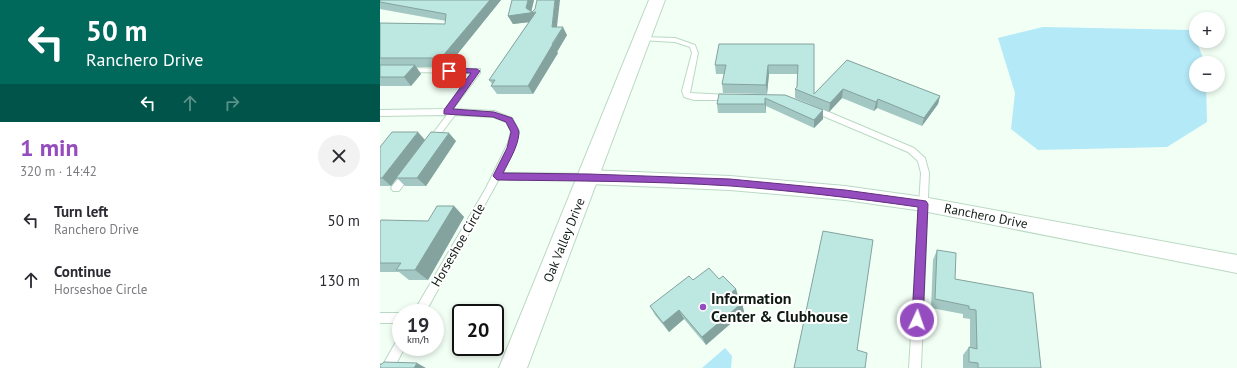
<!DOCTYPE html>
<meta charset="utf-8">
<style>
:root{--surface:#fff;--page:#f2f2f3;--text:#2b2b33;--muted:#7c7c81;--accent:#954cbf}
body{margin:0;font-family:"PT Sans",sans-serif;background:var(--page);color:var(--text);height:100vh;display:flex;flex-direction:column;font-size:15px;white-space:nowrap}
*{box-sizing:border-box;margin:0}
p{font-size:13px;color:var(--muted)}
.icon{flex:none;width:22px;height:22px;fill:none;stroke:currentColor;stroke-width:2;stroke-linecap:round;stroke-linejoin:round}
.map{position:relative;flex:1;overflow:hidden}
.side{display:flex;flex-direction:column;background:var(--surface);width:380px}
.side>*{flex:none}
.top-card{background:#00695c;color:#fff;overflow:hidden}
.controls{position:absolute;left:809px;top:12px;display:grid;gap:8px}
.controls a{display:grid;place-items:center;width:36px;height:36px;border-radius:50%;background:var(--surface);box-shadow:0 2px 6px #0003;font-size:20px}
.speed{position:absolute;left:12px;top:304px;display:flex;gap:8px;font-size:20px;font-weight:700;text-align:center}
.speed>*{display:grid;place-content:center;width:52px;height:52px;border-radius:50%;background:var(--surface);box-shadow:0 2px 6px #0003;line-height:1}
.speed small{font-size:10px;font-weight:400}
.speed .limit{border:2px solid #111;border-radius:6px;background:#fff;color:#111}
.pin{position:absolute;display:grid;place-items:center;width:34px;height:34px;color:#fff;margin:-17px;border-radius:8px;box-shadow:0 2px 6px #0006}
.me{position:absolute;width:44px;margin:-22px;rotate:3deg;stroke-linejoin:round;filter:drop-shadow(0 0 3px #0008)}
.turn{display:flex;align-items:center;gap:14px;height:84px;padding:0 20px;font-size:18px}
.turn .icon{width:52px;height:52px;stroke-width:2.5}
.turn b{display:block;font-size:28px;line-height:34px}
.lanes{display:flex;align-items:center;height:38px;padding:0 20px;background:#0003;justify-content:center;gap:20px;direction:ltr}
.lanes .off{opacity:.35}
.round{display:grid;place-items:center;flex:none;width:42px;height:42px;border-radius:21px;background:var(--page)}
.head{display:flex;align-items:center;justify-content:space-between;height:68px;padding:0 20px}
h1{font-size:24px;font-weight:700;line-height:30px;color:var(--accent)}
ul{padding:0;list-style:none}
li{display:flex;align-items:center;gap:12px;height:60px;padding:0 20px}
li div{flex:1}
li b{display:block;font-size:15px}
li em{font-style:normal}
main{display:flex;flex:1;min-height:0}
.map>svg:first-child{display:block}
</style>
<main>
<section class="side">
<div class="top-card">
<div class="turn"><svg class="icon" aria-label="left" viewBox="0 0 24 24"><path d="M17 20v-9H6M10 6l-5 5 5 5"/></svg><div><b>50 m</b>Ranchero Drive</div></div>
<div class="lanes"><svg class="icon" aria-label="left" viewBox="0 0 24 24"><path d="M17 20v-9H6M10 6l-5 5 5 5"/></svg><svg class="icon off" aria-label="ahead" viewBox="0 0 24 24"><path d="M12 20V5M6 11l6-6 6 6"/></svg><svg class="icon off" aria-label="right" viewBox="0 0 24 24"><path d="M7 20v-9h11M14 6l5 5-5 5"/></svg></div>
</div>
<div class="head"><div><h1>1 min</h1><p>320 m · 14:42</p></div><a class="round"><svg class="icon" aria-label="close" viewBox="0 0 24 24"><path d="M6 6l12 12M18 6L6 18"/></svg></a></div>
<ul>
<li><svg class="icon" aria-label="left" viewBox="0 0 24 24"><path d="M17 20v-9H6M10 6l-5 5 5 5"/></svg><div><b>Turn left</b><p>Ranchero Drive</p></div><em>50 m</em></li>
<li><svg class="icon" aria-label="ahead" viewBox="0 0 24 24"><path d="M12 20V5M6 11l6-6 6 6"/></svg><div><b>Continue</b><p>Horseshoe Circle</p></div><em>130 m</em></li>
</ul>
</section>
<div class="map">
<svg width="857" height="368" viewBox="0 0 857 368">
<rect width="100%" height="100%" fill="#f2fff5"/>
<!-- water -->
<g fill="#b4e9f8">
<path d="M663,27L812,30L825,63H816V85H826L827,122L787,147L658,150L631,129L635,93L618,38Z"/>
<path d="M345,348L352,356L351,368H322Z"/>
</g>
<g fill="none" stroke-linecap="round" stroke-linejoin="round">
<defs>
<g id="lane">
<path d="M262,37L295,38L315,45L318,53L310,93L349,95L353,98L352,100H314L304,97L302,91L312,53L310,47L295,42L260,40V38Z"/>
<path d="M23,68L100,69V73L73,109L114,111L132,118L139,131L136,143L123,173L209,174L213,177L209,180L119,179L45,313H33L106,188L128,143L131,131L126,122L113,117L75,115L54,143L51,144L47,141L67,115L0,116V110L65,109L92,73L26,72L22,70Z"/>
<path d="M432,105L534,148L545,158L549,173L541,368H529L541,173L538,161L528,152L429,110L428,108Z"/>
<path d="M28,170L31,171L32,173L31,175L19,191H13L11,188L13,185L25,171Z"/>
<path d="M0,313H22L21,323H0Z"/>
<path d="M21,338V347H25L14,368H1L17,340Z"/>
</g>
<path id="street" d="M209,170L350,176L465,186L543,197L857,255V273L543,211L465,200L350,190L209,184L203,182L200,177L203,172Z"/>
<path id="secondary" d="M269,0H285L147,368H119Z"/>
</defs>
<!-- lane casing -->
<use href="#lane" stroke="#bad9c3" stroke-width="2"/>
<!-- street casing -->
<use href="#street" stroke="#bad9c3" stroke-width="2"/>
<!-- secondary casing -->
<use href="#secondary" stroke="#bad9c3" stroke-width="2"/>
<!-- lane -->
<use href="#lane" fill="#fff" fill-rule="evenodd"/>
<!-- street -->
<use href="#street" fill="#fff" fill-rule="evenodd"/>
<!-- secondary -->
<use href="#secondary" fill="#fff" fill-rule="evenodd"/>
</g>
<!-- wall -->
<g fill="#a3c7c2">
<path d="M0,0H121L67,67H36L41,74L31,86H0V23L65,24L66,21L0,9Z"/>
<path d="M154,0L151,12L177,27L187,35L177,52L178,53L153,94H117L111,86L112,84L109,80L149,22L133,24L128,16Z"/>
<path d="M434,44V94L467,60L560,96L558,104L542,126L497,108L494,111L462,98L449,112L415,98V89L417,87L418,74H389L387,94L343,93L342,84L344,74H336L335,65Z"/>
<path d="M405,95L443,110V119L434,128L386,106V113H338L337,104Z"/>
<path d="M45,140L76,141L46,186H25L17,178L11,186H0V147Z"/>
<path d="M74,206L84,217L48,280H29L19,272H0V222L48,221Z"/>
<path d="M557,250L575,279L661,368H583V355L589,347L590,348V319L583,318V314L551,308L553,260Z"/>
<path d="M339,279L356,289L358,299L362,303L364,312L326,345L304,319L289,332L275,315L270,306L313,280Z"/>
</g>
<!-- shaded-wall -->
<g fill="#84a29e">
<path d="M110,0H121L67,67L61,58Z"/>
<path d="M148,0H154L151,13L156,12L160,21L133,24L128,16L146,8Z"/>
<path d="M175,0H180L176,35L172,27Z"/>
<path d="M183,27L187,35L177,52L178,53L153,94L148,86Z"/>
<path d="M35,65L41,74L31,86L24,77Z"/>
<path d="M388,65L389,74L387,94L386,85Z"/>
<path d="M463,89L462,98L449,112L450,103Z"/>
<path d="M560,96L558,104L542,126L544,118Z"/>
<path d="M385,98L386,106V113L385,104Z"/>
<path d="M498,99L497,108L494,111L496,102Z"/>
<path d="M443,110V119L434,128V120Z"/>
<path d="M38,132L45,140L11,186L2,178Z"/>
<path d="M69,133L76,141L46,186L37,178Z"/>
<path d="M74,206L84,217L48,280L35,270Z"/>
<path d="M356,289L359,299L355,302L352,292Z"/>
<path d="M362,303L364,312L326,345L322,337Z"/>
<path d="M299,310L304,319L289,332L283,323Z"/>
<path d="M37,363L46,368H34Z"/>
</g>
<!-- building -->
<g fill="#bde7e1" stroke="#84a29e">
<path d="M0,0H110L61,58H0V23L65,24L66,14L0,2Z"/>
<path d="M132,0H148L146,8L152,12L155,9L157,0H175L172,27H183L172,44H173L148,86H111L115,80H109L156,12L128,16Z"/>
<path d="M339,44H434V94L467,60L560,96L544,118L498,99L496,102L463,89L450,103L415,89L417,87L418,65H388L386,85L342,84L346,65H335Z"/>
<path d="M0,65H35L24,77H0Z"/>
<path d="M339,94L405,95L443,110L434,120L385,98V104H337Z"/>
<path d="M12,132H38L2,178H0V147Z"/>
<path d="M51,132L69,133L37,178H16Z"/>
<path d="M57,206H74L35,270H16L21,263H0V222L1,220L48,221Z"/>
<path d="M443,231L493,240L477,350L487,353L485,368H414Z"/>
<path d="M557,250L576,253L575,279L653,293L661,368H598V363L589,362V347L597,349L596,310L589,309V306L555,299Z"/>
<path d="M329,268L339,279L343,276L356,289L352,292L362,303L322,337L299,310L283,323L270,306L309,276L313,280Z"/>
<path d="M4,362L37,363L34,368H0V364H2Z"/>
</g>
<!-- route -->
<path fill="#954cbf" stroke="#61317c" d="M69,68L97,69L100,71L73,109L114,112L132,118C134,122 139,129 139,133C138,147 129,161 123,173L209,174L350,179L465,190L546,201L548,204L543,320L541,324L537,325L533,324L532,320L538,207C476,198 413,191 351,186C273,181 195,181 117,180L113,176L127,148L131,132L126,122L113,117L64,114V110L91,73L67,72L65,71Z"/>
<!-- markers -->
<circle fill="#954cbf" stroke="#fff" stroke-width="1.5" cx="323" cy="307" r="4"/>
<g text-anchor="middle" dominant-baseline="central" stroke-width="4" stroke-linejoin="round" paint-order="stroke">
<!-- street labels -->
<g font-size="13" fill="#0f1a13" stroke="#fff">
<text transform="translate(606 216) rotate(11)">Ranchero Drive</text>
<text transform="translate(184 240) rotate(-68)">Oak Valley Drive</text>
<text transform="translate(78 245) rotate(-60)">Horseshoe Circle</text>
</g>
<!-- near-poi labels -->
<g font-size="16" font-weight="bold" fill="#0f1a13" stroke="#fff" text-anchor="start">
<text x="331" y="298">Information<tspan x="331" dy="18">Center &amp; Clubhouse</tspan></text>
</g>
</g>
</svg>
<div class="controls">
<a>+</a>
<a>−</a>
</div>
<div class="speed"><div>19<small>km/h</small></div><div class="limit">20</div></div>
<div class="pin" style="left:69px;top:71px;background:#d93025"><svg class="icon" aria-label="arrive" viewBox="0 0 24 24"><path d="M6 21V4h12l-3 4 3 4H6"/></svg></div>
<svg class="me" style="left:537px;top:320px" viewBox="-20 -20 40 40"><circle r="17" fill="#954cbf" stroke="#fff" stroke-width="3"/><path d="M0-11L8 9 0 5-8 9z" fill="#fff"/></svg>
</div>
</main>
